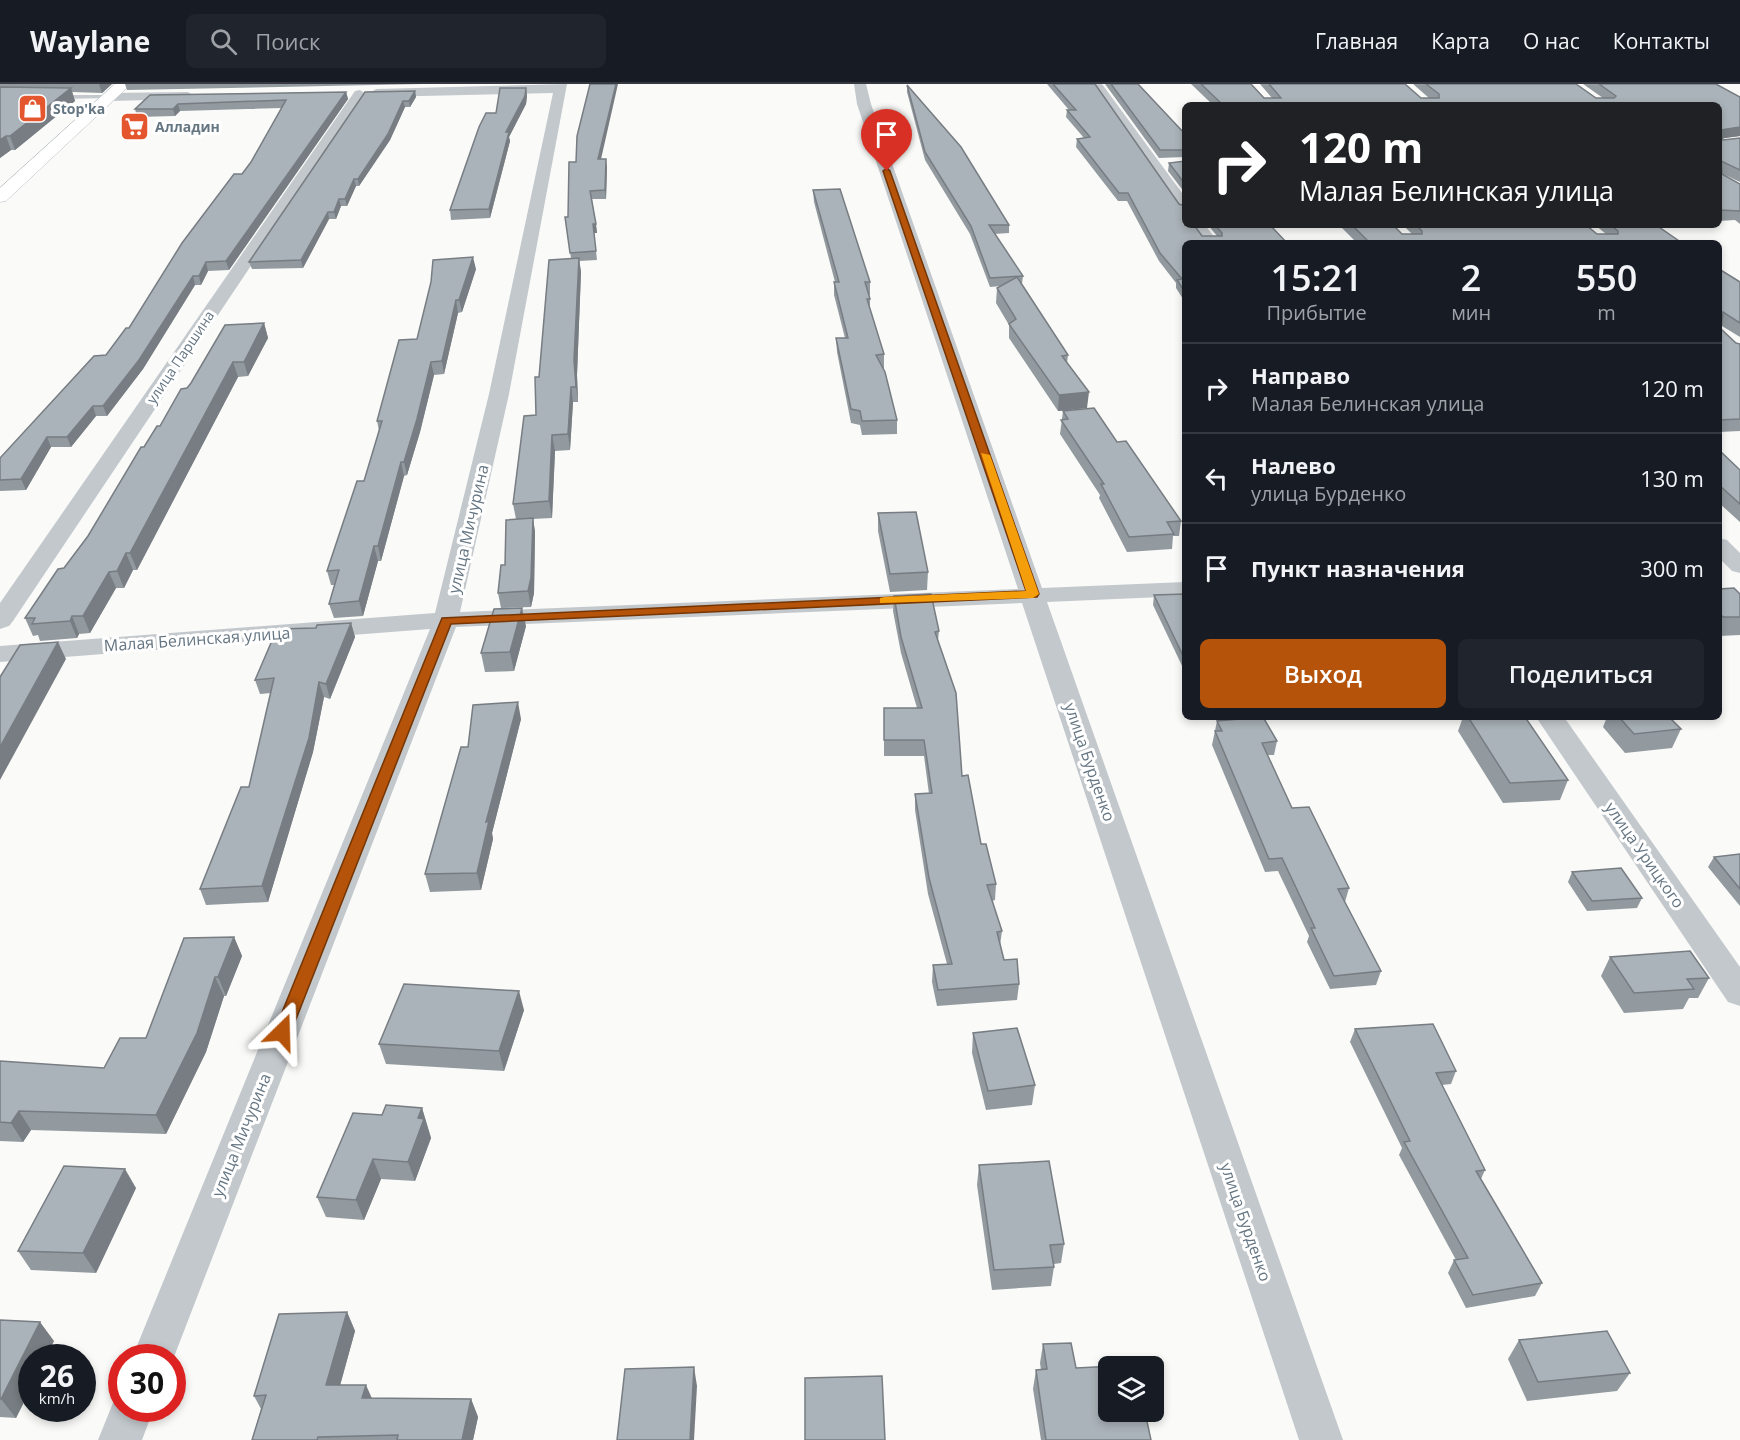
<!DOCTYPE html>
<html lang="ru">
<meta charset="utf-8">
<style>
:root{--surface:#171b24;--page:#20242c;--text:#f1f3f6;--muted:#9ea1a6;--line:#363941;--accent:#b45309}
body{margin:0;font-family:"Open Sans",sans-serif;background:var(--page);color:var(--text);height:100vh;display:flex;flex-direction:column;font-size:22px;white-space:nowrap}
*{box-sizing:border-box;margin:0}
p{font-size:20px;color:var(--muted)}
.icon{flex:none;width:33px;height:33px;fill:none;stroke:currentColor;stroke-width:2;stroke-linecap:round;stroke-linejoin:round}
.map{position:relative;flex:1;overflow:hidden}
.side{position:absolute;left:1182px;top:156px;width:540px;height:480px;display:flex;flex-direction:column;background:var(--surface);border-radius:9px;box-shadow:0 3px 9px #0003}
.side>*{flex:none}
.top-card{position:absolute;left:1182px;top:18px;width:540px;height:126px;border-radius:9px;box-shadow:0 3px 9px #0003;background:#202124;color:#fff;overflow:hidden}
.buttons{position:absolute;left:1098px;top:1272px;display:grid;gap:12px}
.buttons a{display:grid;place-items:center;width:66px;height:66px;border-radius:9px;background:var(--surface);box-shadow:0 3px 9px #0003;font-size:30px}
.speed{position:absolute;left:18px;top:1260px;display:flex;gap:12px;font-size:30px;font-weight:700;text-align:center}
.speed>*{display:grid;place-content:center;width:78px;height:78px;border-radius:50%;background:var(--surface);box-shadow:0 3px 9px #0003;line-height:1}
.speed small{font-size:15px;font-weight:400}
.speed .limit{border:9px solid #d22;background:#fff;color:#111}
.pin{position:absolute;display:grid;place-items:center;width:51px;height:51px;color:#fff;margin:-62px -26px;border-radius:50% 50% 50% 0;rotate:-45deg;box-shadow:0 0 6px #0007}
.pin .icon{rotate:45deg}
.me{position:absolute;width:66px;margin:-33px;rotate:22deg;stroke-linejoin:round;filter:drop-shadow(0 0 4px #0008)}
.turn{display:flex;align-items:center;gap:21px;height:126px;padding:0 18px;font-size:27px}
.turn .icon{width:78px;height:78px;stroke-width:2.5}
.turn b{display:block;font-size:42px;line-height:51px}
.eta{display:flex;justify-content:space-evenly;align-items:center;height:102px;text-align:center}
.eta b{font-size:36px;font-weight:600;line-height:42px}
.button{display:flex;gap:12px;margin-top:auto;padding:12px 18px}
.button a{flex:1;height:69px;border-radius:9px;background:var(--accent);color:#fff;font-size:24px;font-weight:600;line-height:69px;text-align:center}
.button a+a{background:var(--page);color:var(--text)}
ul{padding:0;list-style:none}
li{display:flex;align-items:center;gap:18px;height:90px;padding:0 18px;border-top:2px solid var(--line)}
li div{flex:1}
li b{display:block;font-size:22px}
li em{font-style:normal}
header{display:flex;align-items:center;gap:36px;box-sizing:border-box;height:84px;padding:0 30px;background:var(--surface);border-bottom:2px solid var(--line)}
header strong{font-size:28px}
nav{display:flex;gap:33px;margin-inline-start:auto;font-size:21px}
.search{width:420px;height:54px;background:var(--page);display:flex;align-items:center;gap:15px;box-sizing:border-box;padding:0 21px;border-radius:9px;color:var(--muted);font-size:22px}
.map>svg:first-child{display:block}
</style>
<header>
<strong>Waylane</strong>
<div class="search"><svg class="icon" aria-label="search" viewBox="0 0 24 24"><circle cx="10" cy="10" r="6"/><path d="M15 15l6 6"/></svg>Поиск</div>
<nav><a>Главная</a><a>Карта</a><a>О нас</a><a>Контакты</a></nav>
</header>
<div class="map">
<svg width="1740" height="1356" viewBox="0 0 1740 1356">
<rect width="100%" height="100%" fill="#fafaf8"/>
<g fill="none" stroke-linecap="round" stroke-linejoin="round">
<defs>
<path id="secondary" d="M115,0H131L6,117L0,118V104Z"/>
</defs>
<!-- secondary casing -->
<use href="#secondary" stroke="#b3babf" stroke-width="1"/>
<!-- lane -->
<path fill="#c3c8cc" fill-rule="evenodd" d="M109,11L111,14L56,15L53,13L56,11Z"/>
<!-- street -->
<g fill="#c3c8cc" fill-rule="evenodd">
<path d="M567,0L509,310L460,528L1018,505L857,20L854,0H866L871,20L1042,504L1185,498V512L1047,518L1343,1356H1299L1022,519L456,543L172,1278V1274H132L430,545L0,578V562L435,529L489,310L553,9L376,13L370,9L376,5Z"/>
<path d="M1090,0H1102L1185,113V129L1180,127Z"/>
<path d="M360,6L366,10L13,537L9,542L0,545V519L355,7Z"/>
<path d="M188,8L194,12L193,15L109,17L103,13L109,9Z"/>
<path d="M1189,141H1205L1219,159H1203Z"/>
<path d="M1719,454L1727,456L1740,469V489L1732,487L1719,474Z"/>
<path d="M1536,633H1564L1740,883V922L1728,918Z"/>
<path d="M122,1307V1324H154L142,1356H98L117,1309Z"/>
</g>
<!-- secondary -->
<use href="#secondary" fill="#fff" fill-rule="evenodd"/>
</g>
<!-- wall -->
<g fill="#929a9f">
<path d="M0,0H112L102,9L72,8L75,17L15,66H11L0,74Z"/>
<path d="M125,0H423L127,6Z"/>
<path d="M1047,0H1095L1185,141L1202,152H1217L1208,141H1270L1287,159H1185V218L1176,204V199L1159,177L1127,117H1118L1076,63L1077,55L1084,54L1066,33L1067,26H1069Z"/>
<path d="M1105,0H1138L1185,50V73L1159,74Z"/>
<path d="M1191,0H1251L1264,14H1272L1260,0H1405L1421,14H1429L1413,0H1576L1596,14H1603L1583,0H1716L1740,13V52L1722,54L1723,56L1740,54V98L1721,89L1722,90L1740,100V140L1735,136L1719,137V21H1213Z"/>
<path d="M907,1L1009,141V149L994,150L1023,192L1022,200L1068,271L1067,279L1087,324L1058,327L1009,254V241L996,219L997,204L1001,202L990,203L970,150L925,76L907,8Z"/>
<path d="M526,4L527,12L526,20L509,53L510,57L490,134L451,136L450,126Z"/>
<path d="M415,7L416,13L410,23H405L390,56L359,102H356L347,122H341L336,135H329L303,184L252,185L249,178L365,8Z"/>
<path d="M346,8L348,15L229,186L208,187L201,201H195L143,285L107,332H96L71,363H51L26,406L0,407V374L106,271L129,244L251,78L282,24L180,27L175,32L137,33L135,25L150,11Z"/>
<path d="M601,75L607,83L606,115H592L597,149H594L597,176L579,177L581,188L577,291L578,318H573L570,366L555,367L552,434L533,435L535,448L534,509L531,523L501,524L498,509L516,435L513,420L536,331L539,293L571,174L565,133H568Z"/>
<path d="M1185,77V109L1168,87L1169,79Z"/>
<path d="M813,106L870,198V211H869L870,215V225L884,270V284H883L897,336V350L862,351L860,341L851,339L837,268L836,254H845L834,211V198H835L814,118Z"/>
<path d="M1339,141H1393L1402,150H1412L1403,141H1586L1597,150H1606L1595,141H1656L1682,159H1357Z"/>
<path d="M476,185L462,228L458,229L444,290L434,291L420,348L407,391L404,392L381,477H378L363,532L334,534L329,520L335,501H331L327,487L364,397L379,347L377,337L417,255Z"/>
<path d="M1719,185L1740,198V253L1722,242L1721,245L1736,259L1740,260V347L1719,348Z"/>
<path d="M264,239L268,254L248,292L238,293L137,486H133L124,504H116L90,549L79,550L77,554L40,557L38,551L33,552L25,534L64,484L88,452L144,363L160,342Z"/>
<path d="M1063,327L1117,358L1181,437L1179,452H1173L1172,465L1127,468L1099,414L1100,411L1060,350Z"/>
<path d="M1719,366L1740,386V438L1719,419Z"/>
<path d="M878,429L928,488L927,506L890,508L878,447Z"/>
<path d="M1719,505L1740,510V551L1719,552Z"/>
<path d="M1185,510V588L1153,521L1154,511Z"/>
<path d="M894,512L939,547L938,556L962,692L981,760L996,800L995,816L992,817L1002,847L1000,861L1004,876L1019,900L1017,916L937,922L932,898L933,881L947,880L928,810L915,726V710H929L924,672H884V624H917L901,569L893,527Z"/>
<path d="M351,539L355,553L330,615L324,613L313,668L268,818L206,821L200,805L249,703L271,609L260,610L255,596L316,544Z"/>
<path d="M526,542L514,587L485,588L481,569Z"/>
<path d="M1463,633H1525L1568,696L1560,716L1503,719L1458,647Z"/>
<path d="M1607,633H1669L1681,645L1672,664L1625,669L1603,643Z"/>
<path d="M521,635L492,749L493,755L481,806L430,808L425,790L468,663Z"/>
<path d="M1217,637L1277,657L1274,671H1267L1292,724L1349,804L1345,818L1381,887L1376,901L1330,905L1307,858L1309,852L1278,787L1265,788L1212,661Z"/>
<path d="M1740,770V822L1708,783L1714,773Z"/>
<path d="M1572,788L1642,814L1637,824L1587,827L1568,798Z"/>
<path d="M234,853L242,872L226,912H224L206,968L166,1050L31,1046L23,1058L0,1057V977L104,984L146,954Z"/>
<path d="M1610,873L1709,894L1698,914H1689L1683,925L1624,929L1601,892Z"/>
<path d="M524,926L504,987L386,980L379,960Z"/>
<path d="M1355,945L1456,987L1451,1000L1442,1001L1485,1086L1481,1095L1542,1199L1535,1212L1466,1224L1448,1189L1454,1176H1456L1399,1071L1402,1064L1350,958Z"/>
<path d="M973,949L1035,1001L1032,1021L986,1026L972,969Z"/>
<path d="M422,1024L431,1054L415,1097L381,1095L364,1136L326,1133L317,1113L382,1031Z"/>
<path d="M979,1081L1064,1160L1061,1179L1054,1180V1183L1051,1202L992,1206L977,1101Z"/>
<path d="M136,1104L96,1189L31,1186L18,1167Z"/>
<path d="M347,1228L355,1247L340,1301L372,1314L471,1315L478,1333L473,1356H252L261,1325L254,1312Z"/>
<path d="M0,1236L54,1257L32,1274V1302L16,1334L0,1333Z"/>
<path d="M1519,1256L1630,1289L1617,1307L1527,1317L1508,1275Z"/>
<path d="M1043,1260L1076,1284L1151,1356H1041L1033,1305L1036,1286H1041L1040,1279Z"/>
</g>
<!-- shaded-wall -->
<g fill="#777d82">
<path d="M99,0H112L102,9Z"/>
<path d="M616,0H618L599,84L598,75Z"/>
<path d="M71,4L75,17L15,66L10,52Z"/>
<path d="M526,4L527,12L526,20L509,53L510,57L490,134L489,125L506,48Z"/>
<path d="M415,7L416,13L410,23L409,17Z"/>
<path d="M346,8L348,15L229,186L226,177Z"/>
<path d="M403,17L405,23L390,56L359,102L358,95Z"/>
<path d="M178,20L180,27L175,32L173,25Z"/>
<path d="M1740,43V52L1719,55L1720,46Z"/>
<path d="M6,52L11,66L0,74V56Z"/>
<path d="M606,75L607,83L606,115L605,106Z"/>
<path d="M354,95L356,102L347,122L345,115Z"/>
<path d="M339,115L341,122L336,135L334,128Z"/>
<path d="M328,128L329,135L303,184L301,176Z"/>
<path d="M593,140H596L597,149H594L597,176Z"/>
<path d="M473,173L476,185L462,228L459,216Z"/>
<path d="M579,174L581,188L577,291L578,318L576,303L574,276Z"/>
<path d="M206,178L208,187L201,201L199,192Z"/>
<path d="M193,192L195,201L143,285L107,332L103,322Z"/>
<path d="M456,216L458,229L444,290L442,277Z"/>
<path d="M264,239L268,254L248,292L244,278Z"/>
<path d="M233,278L238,293L137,486L130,469Z"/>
<path d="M431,278L434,291L420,348L407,391L404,378Z"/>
<path d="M571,303L573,318L570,366L568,350Z"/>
<path d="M1089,308L1087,324L1058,327L1059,311Z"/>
<path d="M93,322L96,332L71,363L67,353Z"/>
<path d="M552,351L555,367L552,434L549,417Z"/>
<path d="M47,353L51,363L26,406L21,395Z"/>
<path d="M401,378L404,392L381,477L378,462Z"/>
<path d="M533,434L535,448L534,509L531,523L528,507Z"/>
<path d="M374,462L378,477L363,532L359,517Z"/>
<path d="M126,469L133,486L124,504L117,487Z"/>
<path d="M109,488L116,504L90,549L83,532Z"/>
<path d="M522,524L526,542L514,587L510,568Z"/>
<path d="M72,532L79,550L77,554L70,537Z"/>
<path d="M351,539L355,553L330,615L326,600Z"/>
<path d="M58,558L66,575L0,696V663Z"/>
<path d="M319,598L324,613L313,668L268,818L262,802Z"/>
<path d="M518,618L521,635L492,749L493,755L481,806L477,789L486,738Z"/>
<path d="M234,853L242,872L226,912L218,893Z"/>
<path d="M215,893L224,912L206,968L166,1050L156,1031Z"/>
<path d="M519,907L524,926L504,987L499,967Z"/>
<path d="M422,1024L431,1054L415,1097L408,1078L418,1034Z"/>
<path d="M19,1027L31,1046L23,1058L11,1039Z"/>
<path d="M373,1075L381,1095L364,1136L356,1116Z"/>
<path d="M125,1085L136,1104L96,1189L83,1169Z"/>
<path d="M347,1228L355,1247L335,1320L326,1301Z"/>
<path d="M40,1238L54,1257L46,1274H32V1302L16,1334L1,1315Z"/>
<path d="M694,1283L697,1302L694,1356H690Z"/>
<path d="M366,1301L374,1319L362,1314Z"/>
<path d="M471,1315L478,1333L473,1356H462Z"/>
</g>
<!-- building -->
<g fill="#aab3b9" stroke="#777d82" stroke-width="1.5">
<path d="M590,0H616L598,75H606L605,106L590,107L596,140H593L596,167L570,169L565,133H568L569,78H576L577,52Z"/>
<path d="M1053,0H1095L1179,120L1185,122V141H1194L1202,152H1222V149L1215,141H1270L1287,159H1185V208L1177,196L1182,195L1160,169L1128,109H1119L1077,55L1090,53L1067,26H1076Z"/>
<path d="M1111,0H1138L1185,50V66H1160Z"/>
<path d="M1201,0H1251L1264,14H1281L1269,0H1405L1421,14H1439V10L1426,0H1576L1596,14H1614L1616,12L1599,0H1716L1740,13V43L1720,46L1723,56L1740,54V86L1721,77L1722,90L1740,100V127L1719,126V21H1223Z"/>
<path d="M907,1L961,63L1009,141H989L1023,192L990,194L971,142L925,68Z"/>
<path d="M0,3L71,4L10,52H6L0,56Z"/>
<path d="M500,4H526L525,12L506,48H509L489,125L450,126L479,43L486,29H496Z"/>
<path d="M415,7L409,17H403L388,50L358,95H354L345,115H339L334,128H328L301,176L249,178L365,8Z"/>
<path d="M346,8L226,177L206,178L199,192H193L139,276L103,322H93L67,353H47L21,395L0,396V374L94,272L106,271L126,244H129L182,159L234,90H242L251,78L286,16L178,20L173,25H135L150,11Z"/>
<path d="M1185,77V100L1169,79Z"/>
<path d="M840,105L870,198H865L870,215H867L884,270L876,271L885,288L897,336L862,337L860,327L851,325L836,254H848L834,198H839L813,106Z"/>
<path d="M1352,141H1393L1402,150H1422V147L1416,141H1586L1597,150H1618V147L1611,141H1656L1682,159H1370Z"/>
<path d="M473,173L459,216H456L442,277L431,278L417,335L404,378H401L378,462H374L359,517L329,520L339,486L327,487L357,397H364L382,337H377L399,256L417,255L431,198L433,176Z"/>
<path d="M579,174L574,276L576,303H571L568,350L552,351L549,417L513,420L524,332L536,331L535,293H539L549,176Z"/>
<path d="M1719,185L1740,198V239L1723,228L1721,245L1736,259L1740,260V335L1719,336Z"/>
<path d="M1017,193L1068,271L1062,272L1089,308L1059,311L1009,240L1016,235L997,204Z"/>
<path d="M264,239L244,278H233L130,469H126L117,487L109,488L83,532H72L70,537L32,540L35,534H25L58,485L64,484L88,452L141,363H144L157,342H160L181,305L187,304L191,299L225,241Z"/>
<path d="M1094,324L1117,358L1126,357L1181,437L1167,438L1174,450L1129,453L1101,400H1104L1061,336L1068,335L1063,327Z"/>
<path d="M1719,366L1740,386V420L1719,401Z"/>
<path d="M916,428L928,488L890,490L878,429Z"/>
<path d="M533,434L531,494L528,507L498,509L501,481H505L506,436Z"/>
<path d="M1734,504L1740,510V533H1723L1719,529V505Z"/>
<path d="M931,510L939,547L935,548L956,609L962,692L968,691L981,760H986L996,800L987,801L1002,847L997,848L1004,876L1017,875L1019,900L938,906L933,881L952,880L929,794L915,710L932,709L924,656H884V624H922L901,553L894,512Z"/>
<path d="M1185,510V576L1154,511Z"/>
<path d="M522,524L510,568L481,569L494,525Z"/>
<path d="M351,539L326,600L319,598L309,654L262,802L200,805L241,703H249L274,594L255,596L277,545L316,544L317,541Z"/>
<path d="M58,558L0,663V593L20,561Z"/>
<path d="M518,618L486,738L489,737L477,789L425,790L461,663H468L473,621Z"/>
<path d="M1263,633L1277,657L1262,659L1292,724L1309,723L1349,804L1338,805L1381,887L1334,892L1311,844H1315L1282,774L1269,775L1215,647H1222L1217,637Z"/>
<path d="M1468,633H1525L1568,696L1510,699Z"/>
<path d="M1619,633H1669L1681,645L1634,650Z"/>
<path d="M1740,770V805L1714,773Z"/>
<path d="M1621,784L1642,814L1592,817L1572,788Z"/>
<path d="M234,853L218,893H215L197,949L156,1031L19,1027L11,1039L0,1038V977L104,984L120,954H146L184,854Z"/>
<path d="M1690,867L1709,894L1687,895L1694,905L1634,909L1610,873Z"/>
<path d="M404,900L519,907L499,967L379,960Z"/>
<path d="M1433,940L1456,987L1436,989L1485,1086L1476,1087L1542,1199L1473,1211L1454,1176L1468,1174L1404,1058L1410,1057L1355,945Z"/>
<path d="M1017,944L1035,1001L988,1007L973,949Z"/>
<path d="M386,1021L422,1024L418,1034L424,1035L408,1078L373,1075L356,1116L317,1113L353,1029L382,1031Z"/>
<path d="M1049,1077L1064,1160L1050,1161L1054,1183L994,1186L979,1081Z"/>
<path d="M64,1082L125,1085L83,1169L18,1167Z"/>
<path d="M347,1228L326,1301H366L362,1314L471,1315L462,1356H397L398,1351L318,1353L317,1356H252L266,1311L254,1312L279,1230Z"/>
<path d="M0,1236L40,1238L1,1315H0Z"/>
<path d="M1607,1247L1630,1289L1538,1298L1519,1256Z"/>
<path d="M1071,1259L1076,1284L1135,1281L1136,1282H1108V1328H1145L1151,1356H1046L1036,1286L1047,1285L1043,1260Z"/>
<path d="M694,1283L690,1356H617L625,1285Z"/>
<path d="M882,1292L885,1356H805V1294Z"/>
</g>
<!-- route -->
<path fill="#b45309" stroke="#753606" stroke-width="1.5" d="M887,84L890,87L1039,510L1037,513L451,540L291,948L288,953H276L274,948L442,534L1026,507L883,87Z"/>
<!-- slow -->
<path fill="#f59e0b" d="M981,369L990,371L1039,510L1033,514L880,519V514L885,513L1026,507Z"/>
<!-- icons -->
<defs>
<symbol id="shop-square" viewBox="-11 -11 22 22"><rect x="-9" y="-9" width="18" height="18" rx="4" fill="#e4572e" stroke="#fff"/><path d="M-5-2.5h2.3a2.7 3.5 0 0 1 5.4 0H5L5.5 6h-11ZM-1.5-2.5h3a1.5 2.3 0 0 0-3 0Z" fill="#fff"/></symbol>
<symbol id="supermarket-square" viewBox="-11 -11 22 22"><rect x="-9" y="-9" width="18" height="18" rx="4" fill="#e4572e" stroke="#fff"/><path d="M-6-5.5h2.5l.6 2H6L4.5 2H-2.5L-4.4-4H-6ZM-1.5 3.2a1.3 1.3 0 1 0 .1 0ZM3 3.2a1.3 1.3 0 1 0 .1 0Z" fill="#fff"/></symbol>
</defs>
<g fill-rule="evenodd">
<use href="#shop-square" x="16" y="8" width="33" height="33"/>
<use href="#supermarket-square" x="118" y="26" width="33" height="33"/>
</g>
<g text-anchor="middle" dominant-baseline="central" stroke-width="6" stroke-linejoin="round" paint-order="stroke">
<!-- far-poi labels -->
<g font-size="14" font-weight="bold" fill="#657683" stroke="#fff" text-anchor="start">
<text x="53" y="24">Stop'ka</text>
<text x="155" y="42">Алладин</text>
</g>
<!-- far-street labels -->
<g font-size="14" fill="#657683" stroke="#fff">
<text transform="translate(180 273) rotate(-56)">улица Паршина</text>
</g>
<!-- street labels -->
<g font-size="16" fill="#657683" stroke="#fff">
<text transform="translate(468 445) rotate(-77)">улица Мичурина</text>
<text transform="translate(197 555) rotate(-4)">Малая Белинская улица</text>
<text transform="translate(1090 678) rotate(71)">улица Бурденко</text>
<text transform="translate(1645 771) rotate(55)">улица Урицкого</text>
<text transform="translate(241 1051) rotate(-68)">улица Мичурина</text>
<text transform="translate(1246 1138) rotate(71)">улица Бурденко</text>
</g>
</g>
</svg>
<div class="buttons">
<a><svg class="icon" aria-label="layers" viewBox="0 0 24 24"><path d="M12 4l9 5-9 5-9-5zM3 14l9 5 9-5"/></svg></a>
</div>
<div class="speed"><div>26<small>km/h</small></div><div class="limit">30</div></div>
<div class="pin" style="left:887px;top:87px;background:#d93025"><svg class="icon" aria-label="arrive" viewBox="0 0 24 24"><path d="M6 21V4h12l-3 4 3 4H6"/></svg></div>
<svg class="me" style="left:282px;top:948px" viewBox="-20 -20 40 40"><path d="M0-17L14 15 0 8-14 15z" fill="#b45309" stroke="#fff" stroke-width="4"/></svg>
<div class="top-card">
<div class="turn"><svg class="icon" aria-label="right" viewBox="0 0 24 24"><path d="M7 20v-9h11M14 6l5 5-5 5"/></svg><div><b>120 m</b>Малая Белинская улица</div></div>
</div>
<section class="side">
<div class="eta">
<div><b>15:21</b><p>Прибытие</p></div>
<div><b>2</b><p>мин</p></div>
<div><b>550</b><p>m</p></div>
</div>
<ul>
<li><svg class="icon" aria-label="right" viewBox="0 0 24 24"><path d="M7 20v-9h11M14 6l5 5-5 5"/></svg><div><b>Направо</b><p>Малая Белинская улица</p></div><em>120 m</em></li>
<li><svg class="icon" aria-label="left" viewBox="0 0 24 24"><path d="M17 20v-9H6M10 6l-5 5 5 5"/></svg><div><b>Налево</b><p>улица Бурденко</p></div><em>130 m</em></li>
<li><svg class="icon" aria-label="arrive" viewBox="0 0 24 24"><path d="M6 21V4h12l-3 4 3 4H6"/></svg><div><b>Пункт назначения</b></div><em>300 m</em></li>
</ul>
<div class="button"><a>Выход</a><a>Поделиться</a></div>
</section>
</div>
